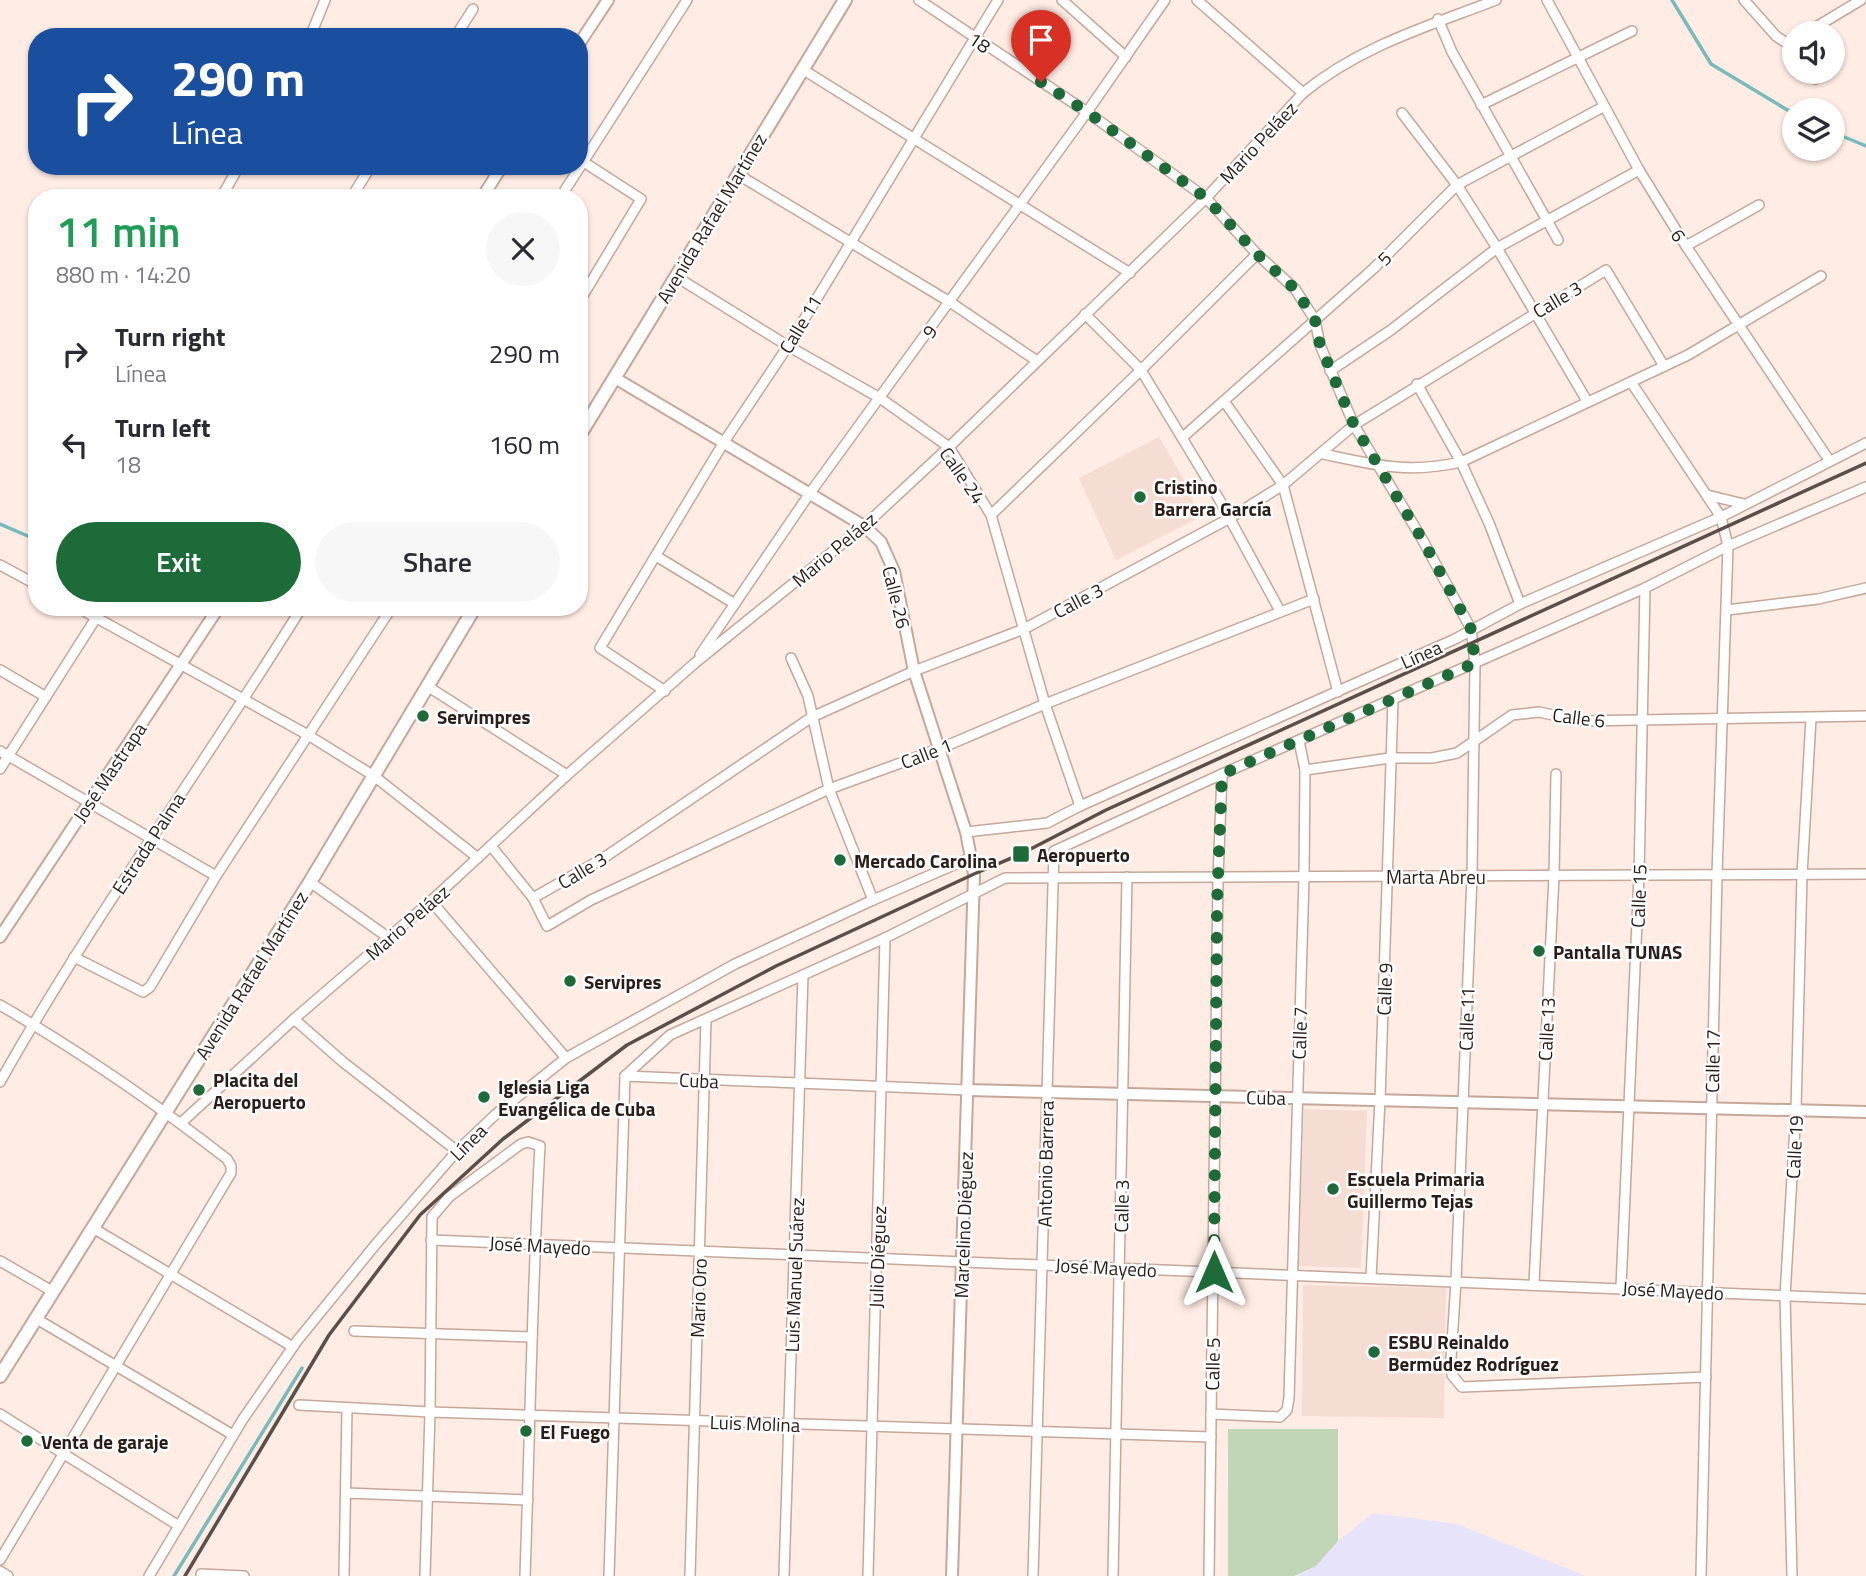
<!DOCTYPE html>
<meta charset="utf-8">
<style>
:root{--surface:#fff;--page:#f7f7f7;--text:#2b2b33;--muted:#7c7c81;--accent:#1e6b3a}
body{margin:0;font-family:"Titillium Web",sans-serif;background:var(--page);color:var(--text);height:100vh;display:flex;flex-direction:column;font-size:26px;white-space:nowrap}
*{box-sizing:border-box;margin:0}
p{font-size:23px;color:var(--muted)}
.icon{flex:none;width:38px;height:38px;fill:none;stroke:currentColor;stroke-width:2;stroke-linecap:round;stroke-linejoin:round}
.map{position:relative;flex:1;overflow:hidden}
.panel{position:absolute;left:28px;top:189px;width:560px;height:427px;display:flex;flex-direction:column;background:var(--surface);border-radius:28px;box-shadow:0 2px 5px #0004}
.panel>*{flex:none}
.guide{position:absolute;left:28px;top:28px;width:560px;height:147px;border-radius:28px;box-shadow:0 2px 5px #0004;background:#1a4fa0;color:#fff;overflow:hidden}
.controls{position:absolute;left:1782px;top:21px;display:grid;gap:14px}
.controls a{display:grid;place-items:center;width:63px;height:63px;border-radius:50%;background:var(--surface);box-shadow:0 2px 5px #0004;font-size:35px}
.pin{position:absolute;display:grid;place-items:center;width:60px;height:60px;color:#fff;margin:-72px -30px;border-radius:50% 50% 50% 0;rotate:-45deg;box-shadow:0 0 7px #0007}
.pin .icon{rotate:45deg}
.me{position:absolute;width:77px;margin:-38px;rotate:0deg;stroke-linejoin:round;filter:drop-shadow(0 0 5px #0008)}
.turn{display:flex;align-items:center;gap:24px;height:147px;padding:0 28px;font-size:32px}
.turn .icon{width:91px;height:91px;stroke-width:2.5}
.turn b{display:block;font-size:49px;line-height:60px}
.round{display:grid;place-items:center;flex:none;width:74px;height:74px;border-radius:37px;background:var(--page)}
.summary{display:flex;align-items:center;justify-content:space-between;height:119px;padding:0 28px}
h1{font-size:42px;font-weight:600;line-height:52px;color:#1e9e55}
.cta{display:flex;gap:14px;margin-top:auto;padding:14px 28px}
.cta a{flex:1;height:80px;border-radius:42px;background:var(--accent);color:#fff;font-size:28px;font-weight:600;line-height:80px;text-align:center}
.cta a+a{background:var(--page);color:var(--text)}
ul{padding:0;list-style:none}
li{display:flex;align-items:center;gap:21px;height:91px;padding:0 28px}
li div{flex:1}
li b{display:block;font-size:26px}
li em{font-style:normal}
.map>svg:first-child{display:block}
</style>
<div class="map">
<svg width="1866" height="1576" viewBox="0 0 1866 1576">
<rect width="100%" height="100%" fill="#ffece4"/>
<!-- built -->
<g fill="#f5ddd4">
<path d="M1159,437L1182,476L1200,517L1116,560L1079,478Z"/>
<path d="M1304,1109L1367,1111L1361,1268L1298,1266Z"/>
<path d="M1303,1285L1446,1288L1444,1418L1302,1416Z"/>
</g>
<!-- industrial -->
<path fill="#e6e3fa" d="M1373,1513L1457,1524L1586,1576H1294L1316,1566L1338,1541Z"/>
<!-- green -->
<path fill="#c1d6b7" d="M1228,1429H1338V1541L1316,1566L1294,1576H1228Z"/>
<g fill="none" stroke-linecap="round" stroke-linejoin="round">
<!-- stream -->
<g stroke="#78bbbc" stroke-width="3.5">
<path d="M1672,0L1711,64L1794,114"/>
<path d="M1832,132L1866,146"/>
<path d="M0,524L37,540"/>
<path d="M174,1576L302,1368"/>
</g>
<defs>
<g id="minor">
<path d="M919,0L1087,112L1206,198L1257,254L1295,289L1315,320L1320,345L1354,425L1422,539L1471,629L1475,663L1472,876L1456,1281L1451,1358L1452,1375L1462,1387L1706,1377"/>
<path d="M1062,0L1126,57"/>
<path d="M1197,0L1303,93"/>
<path d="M1547,0L1639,170L1686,246L1829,460"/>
<path d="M1744,0L1776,36L1794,48"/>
<path d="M1438,19L1452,52L1558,240"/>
<path d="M1806,33L1861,0"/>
<path d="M310,37L325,0"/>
<path d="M455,37L473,9"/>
<path d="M802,69L1130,273"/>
<path d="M1811,72L1815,79"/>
<path d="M1481,105L1632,31"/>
<path d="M1402,113L1457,185L1497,248L1587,401"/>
<path d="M579,159L641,199L579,302"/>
<path d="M737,174L950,302L1037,361"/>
<path d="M221,198L239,166"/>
<path d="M351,198L371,166"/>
<path d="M560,198L687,0"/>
<path d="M1686,246L1759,205"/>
<path d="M675,276L788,346L880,398L949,447L991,515L1045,704L1080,806"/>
<path d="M1085,314L1141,370L1219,499L1280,611"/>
<path d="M1330,371L1391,330L1497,248L1639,170"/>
<path d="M1631,382L1721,517L1728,546L1717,875L1701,1576"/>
<path d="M1417,384L1461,462L1489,523L1520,604"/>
<path d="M1224,401L1283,485L1338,692"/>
<path d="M1183,437L1373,269L1457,185L1603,107"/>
<path d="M1323,454C1375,465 1407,474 1461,462L1688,355L1821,276"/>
<path d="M1707,495L1744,504"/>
<path d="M991,515L1141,370L1257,254"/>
<path d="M656,556L735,604"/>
<path d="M0,565L37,585"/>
<path d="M77,607L308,735L374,776L478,858"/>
<path d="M1727,610L1818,599L1866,588"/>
<path d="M700,655L810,493L1087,112L1165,0"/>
<path d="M791,658L808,696L829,789L873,900"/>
<path d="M0,670L46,697"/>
<path d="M427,686L567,775"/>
<path d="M665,691L600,648L724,442L788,346L998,0"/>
<path d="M0,751L216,876"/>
<path d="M0,769L96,618"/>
<path d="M1305,770L1390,758H1432L1457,753L1512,715L1539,712L1581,721L1866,716"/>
<path d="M966,832L1047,823L1080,806L1455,639L1520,604L1721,517L1866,443"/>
<path d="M491,846L533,898L547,926L591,900L829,789L939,749L1045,704L1314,599"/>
<path d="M310,882L389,938"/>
<path d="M533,898L602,859L812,717L914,671L1024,629L1230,518L1283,485L1354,425L1606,270L1664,366"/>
<path d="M431,901L566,1058"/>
<path d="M74,957L143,992L150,987L216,876L392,607"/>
<path d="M0,1005C79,1051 155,1103 227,1159L231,1166V1173L0,1560"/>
<path d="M294,1019L343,1062L457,1151"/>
<path d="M625,1076L670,1035L885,938L1005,878L1866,874"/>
<path d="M625,1076L967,1090"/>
<path d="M0,1082C92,918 203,767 302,607"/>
<path d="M181,1123L294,1019L431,901L567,775L695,663L864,526L949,447L1206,198L1303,93C1360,46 1429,26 1496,0"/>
<path d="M93,1228L293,1347"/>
<path d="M431,1240L1866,1299"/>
<path d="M0,1261L52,1291"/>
<path d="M1371,1278L1380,1100L1393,701"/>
<path d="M1534,1284L1554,876L1556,774"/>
<path d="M1621,1287L1639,876L1645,588"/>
<path d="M35,1318L233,1435"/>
<path d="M354,1331L532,1337"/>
<path d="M299,1405L430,1412L1211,1437"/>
<path d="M0,1414L179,1526"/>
<path d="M1211,1414L1280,1417L1287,1410L1289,1398L1304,877L1305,770L1299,741"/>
<path d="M346,1493L528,1500"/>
<path d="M0,1571L8,1576"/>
<path d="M201,1574L244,1576"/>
<path d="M149,1576L243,1419L297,1341L376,1244L457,1151L496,1114L566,1058L735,964L873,900L972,857"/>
<path d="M344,1576L347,1408"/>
<path d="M425,1576L430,1412L432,1217L449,1197L521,1144L528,1142L540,1146C532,1289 530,1433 525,1576"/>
<path d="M609,1576L625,1076"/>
<path d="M690,1576L706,1020"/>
<path d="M784,1576L803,975"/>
<path d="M868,1576L885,938"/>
<path d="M1033,1576L1054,851L1222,774L1645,588L1728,546L1866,487"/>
<path d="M1113,1576L1127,877"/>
<path d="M1209,1576L1218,878L1222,774"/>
<path d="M1792,1576L1785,1296L1796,1110L1802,875L1811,718"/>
</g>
<g id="tertiary">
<path d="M579,44L608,0"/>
<path d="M482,198L502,166"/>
<path d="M615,378L864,526L881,542L894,571L914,671L966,832L974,874L952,1576"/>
<path d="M0,937L219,607"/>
<path d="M967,1090L1866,1112"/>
</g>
<g id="secondary">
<path d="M579,436L845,0"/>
<path d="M0,1376L310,882L475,607"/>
</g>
</defs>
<!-- minor casing -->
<use href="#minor" stroke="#c5a79b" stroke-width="12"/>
<!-- tertiary casing -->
<use href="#tertiary" stroke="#c5a79b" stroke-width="14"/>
<!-- secondary casing -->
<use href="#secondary" stroke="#c5a79b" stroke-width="16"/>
<!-- minor -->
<use href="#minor" stroke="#fff" stroke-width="9"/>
<!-- tertiary -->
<use href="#tertiary" stroke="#fff" stroke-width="10"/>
<!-- secondary -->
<use href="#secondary" stroke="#fff" stroke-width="12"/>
<!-- rail -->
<path stroke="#5c4f4a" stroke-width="3.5" d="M185,1576L329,1335L420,1215L503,1139L627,1045L776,966L974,874L1021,854L1106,810L1866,463"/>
</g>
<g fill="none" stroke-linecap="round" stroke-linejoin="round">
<!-- route -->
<path stroke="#1e6b3a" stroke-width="12" stroke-dasharray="0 21.6" d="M1041,82L1087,112L1206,198L1257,254L1295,289L1315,320L1320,345L1354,425L1422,539L1471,629L1475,663L1222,774L1217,905L1214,1272"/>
</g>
<!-- markers -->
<g fill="#1e6b3a" stroke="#fefefe" stroke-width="2.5">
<circle cx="1140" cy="497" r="7"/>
<circle cx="423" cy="716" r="7"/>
<rect x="1012" y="845" width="18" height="18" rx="3.5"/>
<circle cx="840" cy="860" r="7"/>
<circle cx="1539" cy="951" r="7"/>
<circle cx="570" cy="981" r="7"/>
<circle cx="199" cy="1090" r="7"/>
<circle cx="484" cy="1097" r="7"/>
<circle cx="1333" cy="1189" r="7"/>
<circle cx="1374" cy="1352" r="7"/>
<circle cx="526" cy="1431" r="7"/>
<circle cx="27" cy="1441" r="7"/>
</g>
<g text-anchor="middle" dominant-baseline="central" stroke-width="5" stroke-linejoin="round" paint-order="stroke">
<!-- street labels -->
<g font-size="19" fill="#291e19" stroke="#fefefe">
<text transform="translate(980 42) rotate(34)">18</text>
<text transform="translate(1258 142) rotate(-47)">Mario Peláez</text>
<text transform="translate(711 218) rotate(-59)">Avenida Rafael Martínez</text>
<text transform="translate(1679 235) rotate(58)">6</text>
<text transform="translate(1384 258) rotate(-45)">5</text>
<text transform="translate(1557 299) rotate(-31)">Calle 3</text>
<text transform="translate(800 324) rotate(-59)">Calle 11</text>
<text transform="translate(929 331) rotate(-54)">9</text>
<text transform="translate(963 475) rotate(55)">Calle 24</text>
<text transform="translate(834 549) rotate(-40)">Mario Peláez</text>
<text transform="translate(897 597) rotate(76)">Calle 26</text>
<text transform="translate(1078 600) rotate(-28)">Calle 3</text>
<text transform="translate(1421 654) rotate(-24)">Línea</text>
<text transform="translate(1579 717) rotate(7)">Calle 6</text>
<text transform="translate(926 753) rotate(-21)">Calle 1</text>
<text transform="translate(109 772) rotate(-56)">José Mastrapa</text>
<text transform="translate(148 843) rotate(-57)">Estrada Palma</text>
<text transform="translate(582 870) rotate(-31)">Calle 3</text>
<text x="1436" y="876">Marta Abreu</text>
<text transform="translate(1638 896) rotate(-88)">Calle 15</text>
<text transform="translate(407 922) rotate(-41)">Mario Peláez</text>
<text transform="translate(251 975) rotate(-58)">Avenida Rafael Martínez</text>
<text transform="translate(1384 989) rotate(-88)">Calle 9</text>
<text transform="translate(1466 1019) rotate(-88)">Calle 11</text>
<text transform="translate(1546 1029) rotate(-87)">Calle 13</text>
<text transform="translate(1299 1033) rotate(-88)">Calle 7</text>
<text transform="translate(1712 1061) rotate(-89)">Calle 17</text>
<text transform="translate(699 1080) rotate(3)">Cuba</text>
<text transform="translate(1266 1097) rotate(1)">Cuba</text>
<text transform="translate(468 1142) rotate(-45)">Línea</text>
<text transform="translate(1794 1147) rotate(-87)">Calle 19</text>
<text transform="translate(1045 1164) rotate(-89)">Antonio Barrera</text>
<text transform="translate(1121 1206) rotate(-89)">Calle 3</text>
<text transform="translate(963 1225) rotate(-88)">Marcelino Diéguez</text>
<text transform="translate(540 1245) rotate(3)">José Mayedo</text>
<text transform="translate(877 1257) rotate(-88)">Julio Diéguez</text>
<text transform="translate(1106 1267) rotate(3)">José Mayedo</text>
<text transform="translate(794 1275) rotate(-88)">Luis Manuel Suárez</text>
<text transform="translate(1673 1290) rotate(3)">José Mayedo</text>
<text transform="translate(698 1298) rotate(-88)">Mario Oro</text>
<text transform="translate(1212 1364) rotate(-89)">Calle 5</text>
<text transform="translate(755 1423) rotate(2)">Luis Molina</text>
</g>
<!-- poi labels -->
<g font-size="19" font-weight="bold" fill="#291e19" stroke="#fefefe" text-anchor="start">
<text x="1154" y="486">Cristino<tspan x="1154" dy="22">Barrera García</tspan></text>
<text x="437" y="716">Servimpres</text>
<text x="1037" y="854">Aeropuerto</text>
<text x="854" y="860">Mercado Carolina</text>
<text x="1553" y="951">Pantalla TUNAS</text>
<text x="584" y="981">Servipres</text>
<text x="213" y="1079">Placita del<tspan x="213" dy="22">Aeropuerto</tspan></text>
<text x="498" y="1086">Iglesia Liga<tspan x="498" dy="22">Evangélica de Cuba</tspan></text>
<text x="1347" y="1178">Escuela Primaria<tspan x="1347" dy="22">Guillermo Tejas</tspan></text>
<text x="1388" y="1341">ESBU Reinaldo<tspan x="1388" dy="22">Bermúdez Rodríguez</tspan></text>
<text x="540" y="1431">El Fuego</text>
<text x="41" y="1441">Venta de garaje</text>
</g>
</g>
</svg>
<div class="controls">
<a><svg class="icon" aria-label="sound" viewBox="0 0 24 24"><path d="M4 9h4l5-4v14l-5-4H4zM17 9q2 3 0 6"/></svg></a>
<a><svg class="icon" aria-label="layers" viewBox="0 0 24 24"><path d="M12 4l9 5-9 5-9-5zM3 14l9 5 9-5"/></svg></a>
</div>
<div class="pin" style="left:1041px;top:82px;background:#d93025"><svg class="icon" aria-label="arrive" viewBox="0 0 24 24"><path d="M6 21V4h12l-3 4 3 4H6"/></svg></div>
<svg class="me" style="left:1214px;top:1272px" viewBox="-20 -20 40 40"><path d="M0-17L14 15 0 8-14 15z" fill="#1e6b3a" stroke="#fff" stroke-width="4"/></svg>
<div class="guide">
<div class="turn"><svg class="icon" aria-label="right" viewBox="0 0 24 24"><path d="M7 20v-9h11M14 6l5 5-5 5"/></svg><div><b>290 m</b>Línea</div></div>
</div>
<section class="panel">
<div class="summary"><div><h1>11 min</h1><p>880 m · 14:20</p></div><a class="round"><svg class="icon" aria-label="close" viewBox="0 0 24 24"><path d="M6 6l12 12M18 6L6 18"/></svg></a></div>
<ul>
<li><svg class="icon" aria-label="right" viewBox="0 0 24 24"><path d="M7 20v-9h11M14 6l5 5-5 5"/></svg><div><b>Turn right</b><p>Línea</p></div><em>290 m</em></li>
<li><svg class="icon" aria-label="left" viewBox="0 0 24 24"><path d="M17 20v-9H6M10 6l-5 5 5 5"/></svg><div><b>Turn left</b><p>18</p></div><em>160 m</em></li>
</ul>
<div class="cta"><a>Exit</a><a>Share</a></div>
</section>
</div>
